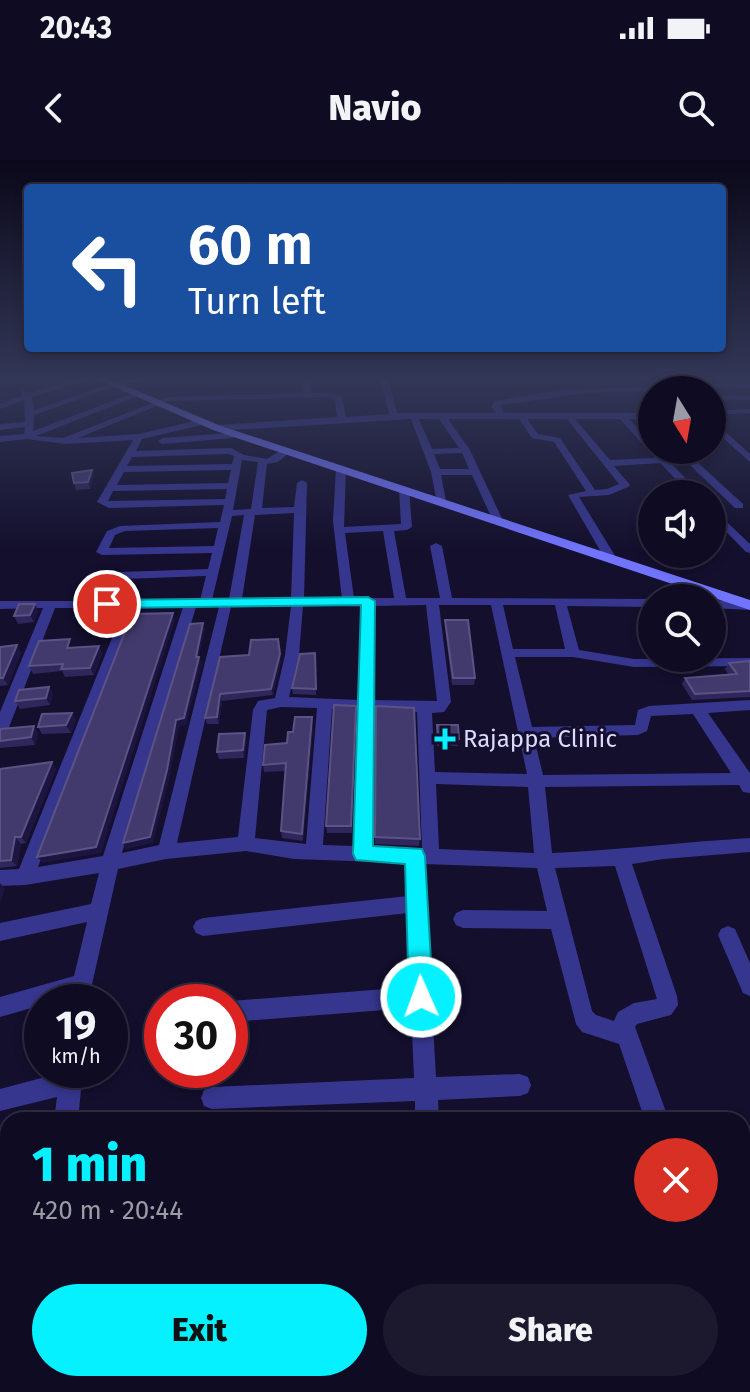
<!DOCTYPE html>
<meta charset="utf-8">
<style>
:root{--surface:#0e0b22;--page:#1c192f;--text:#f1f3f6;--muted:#9b9ba5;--line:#2e2b40;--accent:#06f1ff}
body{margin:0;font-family:"Fira Sans",sans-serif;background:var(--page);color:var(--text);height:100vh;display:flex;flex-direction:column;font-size:30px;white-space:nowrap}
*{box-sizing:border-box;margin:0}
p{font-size:26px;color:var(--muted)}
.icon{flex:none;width:44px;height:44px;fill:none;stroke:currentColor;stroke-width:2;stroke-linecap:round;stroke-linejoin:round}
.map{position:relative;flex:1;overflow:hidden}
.panel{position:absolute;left:0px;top:952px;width:750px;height:280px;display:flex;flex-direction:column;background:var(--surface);border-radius:24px 24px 0 0;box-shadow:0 4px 12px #0003,0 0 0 2px var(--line)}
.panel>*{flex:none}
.top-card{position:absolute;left:24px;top:24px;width:702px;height:168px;border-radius:8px;box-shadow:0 4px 12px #0003,0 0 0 2px var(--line);background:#1a4fa0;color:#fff;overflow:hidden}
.needle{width:52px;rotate:169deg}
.controls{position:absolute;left:638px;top:216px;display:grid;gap:16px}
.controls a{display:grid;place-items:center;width:88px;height:88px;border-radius:50%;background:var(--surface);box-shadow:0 4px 12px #0003,0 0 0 2px var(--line);font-size:40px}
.speed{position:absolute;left:24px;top:824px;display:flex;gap:16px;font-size:40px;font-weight:700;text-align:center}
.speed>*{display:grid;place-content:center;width:104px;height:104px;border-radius:50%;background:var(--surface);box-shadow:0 4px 12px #0003,0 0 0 2px var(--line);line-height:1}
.speed small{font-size:20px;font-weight:400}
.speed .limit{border:12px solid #d22;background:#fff;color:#111}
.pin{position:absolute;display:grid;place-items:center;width:68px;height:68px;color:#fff;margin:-34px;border:4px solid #fff;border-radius:50%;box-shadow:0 2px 8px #0007}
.me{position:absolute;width:88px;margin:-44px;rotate:358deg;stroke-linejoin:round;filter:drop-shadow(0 0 6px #0008)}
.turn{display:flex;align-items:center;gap:28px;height:168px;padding:0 32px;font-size:36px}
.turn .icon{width:104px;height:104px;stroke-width:2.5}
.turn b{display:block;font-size:56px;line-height:68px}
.round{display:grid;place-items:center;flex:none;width:84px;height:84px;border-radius:42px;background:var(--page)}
.headline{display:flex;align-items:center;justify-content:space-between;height:136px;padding:0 32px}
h1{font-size:48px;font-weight:800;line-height:60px;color:var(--accent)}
.cta{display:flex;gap:16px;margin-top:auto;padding:16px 32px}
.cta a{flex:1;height:92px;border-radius:48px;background:var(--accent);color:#111;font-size:32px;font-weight:800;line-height:92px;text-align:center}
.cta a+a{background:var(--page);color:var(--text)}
.status{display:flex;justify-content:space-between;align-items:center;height:56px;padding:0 40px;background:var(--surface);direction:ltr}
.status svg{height:22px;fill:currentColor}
header{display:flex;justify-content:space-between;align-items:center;height:104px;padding:0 32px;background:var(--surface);font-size:36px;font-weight:800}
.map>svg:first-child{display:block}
</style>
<div class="status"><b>20:43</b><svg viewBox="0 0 49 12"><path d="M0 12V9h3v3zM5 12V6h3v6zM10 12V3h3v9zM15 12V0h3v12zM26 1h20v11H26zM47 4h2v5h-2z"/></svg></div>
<header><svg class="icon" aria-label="back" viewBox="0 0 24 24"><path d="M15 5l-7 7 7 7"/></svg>Navio<svg class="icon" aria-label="search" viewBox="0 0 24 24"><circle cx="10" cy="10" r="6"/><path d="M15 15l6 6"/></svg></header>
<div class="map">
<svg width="750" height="1232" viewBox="0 0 750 1232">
<rect width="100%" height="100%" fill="#130f2d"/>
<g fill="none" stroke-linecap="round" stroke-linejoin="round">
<!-- minor -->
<g fill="#36368f" fill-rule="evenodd">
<path d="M82,218H95L32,237L34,250L121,220L172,218L122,224L34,255L33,271L136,232L143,234L36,276L63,278L168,237L303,233L304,218H312L311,233H330L342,237L346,257L389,254L380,218H388L397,253H496L491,247L494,241L563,230L670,226L677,223L750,224V228L679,227L681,230L586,233L500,245L504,253H652V259H629L652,284V290H658L701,334H690L660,303L614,306L630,325L628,327L609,335L579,337L617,399L611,402L605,399L568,335L586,331L554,282L532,278L519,259H448L470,290L504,363L499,366L494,363L472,315H441L446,341L437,343L431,312L411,259L217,271L213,268L217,265L337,257L335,240L329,237L169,241L78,278L139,274L203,259L207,262L206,264L142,279L136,291L231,288L244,295L267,299L284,288H290V292L278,302L267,304L262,348L294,347L297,323L302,320L307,323L304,439H342L333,361L336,308L341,305L346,308L344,367L401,364L399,329L404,326L409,329L412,367L407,370L394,371L406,438H440L430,386L436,383L442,386L452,438L652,439V447L567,446L579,490L634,499L750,498V506L634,507L573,497H515L532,567L635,565L638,550L649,546L750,540V550L708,553L750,613V633L743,632L739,625L545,627L552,693C618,690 684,682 750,678V692L664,699L632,704L677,836L678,845L671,855L637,864L635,867L669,960H645L619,884L582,872L576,864L551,769L463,768L456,765L453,759L456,753L463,750L547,751L537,708L424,704L436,917L520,914L528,917L531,925L528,933L520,936L438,940L439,960H415V941L212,949L204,946L201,938L204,930L212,927L414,918L411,848L230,862L231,841L411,827L408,753L203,776L196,773L193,767L196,761L203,758L408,736L406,703L294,699L246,691L166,699L118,709L88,842H68L69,837L42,842V845L0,857V837L74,816L87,762L0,781V763L91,744L99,713L25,725L0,726V710L19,709L124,448H55L8,570L0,575V552L43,448L0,449V441H77L85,417L91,413L208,409L212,393L102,395L96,392L107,371L120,366L220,362L224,345L109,348L97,342L133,280L65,284L27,279L0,282V276L24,274L25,267L0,270V264L25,262L24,240L0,249V244L23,235L21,230L30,233ZM419,259H439L459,288L432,289ZM527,259H567L619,324L607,329L595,330L560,278L538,274ZM575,259H620L655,298L610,300ZM462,293L469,309H440L434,294ZM229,294L234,296L232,304L127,306L132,297ZM242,300L258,302L251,349L233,350ZM231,310L228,323L117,325L124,312ZM227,329L225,339L108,341L113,331ZM294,353L291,439H242L255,355ZM244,355L229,439L212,440L232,356ZM218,368L214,386L109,388L115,375L125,371ZM383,371L394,438H354L345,373ZM206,416L200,440L89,441L96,420ZM426,445L437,541L373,540L374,446ZM439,445H491L527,614L435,612L432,553L444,552L451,542ZM503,445H555L565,489H513ZM291,446L285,495L275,538L258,541L253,550L238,677L177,683L231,447ZM303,446H362L359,540L289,537L299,495ZM183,447L103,696L38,707L137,448ZM196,447H219L159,685L122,693ZM281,547L317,548L306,684L255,678L267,550ZM332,549L359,550L354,686L323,685ZM373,550L417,552L422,689L372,687ZM693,554L731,613L543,615L534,578L638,575L647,571L651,556ZM436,624L528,627L534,693L439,689ZM615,706L657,839L634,843L618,852L614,861L596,855L592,851L555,708Z"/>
<path d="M712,235L750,236V240L712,239Z"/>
<path d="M750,249V253L712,255V251Z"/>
<path d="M712,260L750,294V302L712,268Z"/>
<path d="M230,273L233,274V278L162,284L158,281L162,278Z"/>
<path d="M674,290H684L743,344V348H735Z"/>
<path d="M712,348L750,384V393L746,392L712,357Z"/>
<path d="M712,440L750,442V450L712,448Z"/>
<path d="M728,766L735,769L750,803V836L743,833L718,775L721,769Z"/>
<path d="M61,910H83L78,960H54L57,937L0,951V929L60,913Z"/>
<path d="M11,1224H39V1232H9Z"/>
<path d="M425,1224H453L455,1232H425Z"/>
<path d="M629,1224H657L660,1232H630Z"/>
</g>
<!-- secondary -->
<path fill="#7174ff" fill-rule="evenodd" d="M94,218H107L221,266L750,440V450L213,270Z"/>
</g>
<!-- wall -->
<g fill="#2f275b">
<path d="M92,310L94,316L90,329L76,330L74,323Z"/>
<path d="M35,444L38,451L34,462L18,464L14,456Z"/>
<path d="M445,460L475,518L474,525H452L445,467Z"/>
<path d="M99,486L102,494L94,515L65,517L62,511L33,514L29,506L73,487Z"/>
<path d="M0,487L21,493L8,525L0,526Z"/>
<path d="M315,493L316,535L293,534L292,528Z"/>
<path d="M220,497L281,501L273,535L222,541L219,564H207L205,558Z"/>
<path d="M750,501V537L692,540L682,524L685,518L729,515L725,509L729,503Z"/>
<path d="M49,527L53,534L50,545L20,549L15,541Z"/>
<path d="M356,546L352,673H327L326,666Z"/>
<path d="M376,546L420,679L419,686L375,684Z"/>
<path d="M312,557L313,565L303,681L282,678L281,671L286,611L264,612L263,605L287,583Z"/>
<path d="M76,560L71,573L42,574L38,567Z"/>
<path d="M437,565L459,579L458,586H437Z"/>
<path d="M0,569L38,573L35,585L0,588Z"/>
<path d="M245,573L246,580L244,598L219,599L217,592Z"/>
<path d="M0,609H56L26,683L21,684L17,706L0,708Z"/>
</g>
<!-- shaded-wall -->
<g fill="#1c1541">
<path d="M92,310L94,316L90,329L88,322Z"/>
<path d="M35,444L38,451L34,462L30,455Z"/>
<path d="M173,453L175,460L101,693L43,703L37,697Z"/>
<path d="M203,463L205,470L199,497L202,504L186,565L179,567L170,616L153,683L126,689L123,683L176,560Z"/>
<path d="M278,479L281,501L273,535L271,529Z"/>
<path d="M17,485L21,493L8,525L3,518Z"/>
<path d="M99,486L102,494L94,515L90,508Z"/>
<path d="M49,527L53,534L50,545L46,538Z"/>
<path d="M220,534L222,541L219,564L217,557Z"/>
<path d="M72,553L76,560L71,573L66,565Z"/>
<path d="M312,557L313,565L303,681L302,674Z"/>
<path d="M34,566L38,573L35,585L31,577Z"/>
<path d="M245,573L246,580L244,598L243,590Z"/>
<path d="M52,602L56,609L26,683L21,677Z"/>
<path d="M15,677L21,684L17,706L11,700Z"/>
<path d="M0,723L5,729L1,742L0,741Z"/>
</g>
<!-- building -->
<g fill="#423a6d" stroke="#5a5384" stroke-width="2">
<path d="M92,310L88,322L74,323L72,313Z"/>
<path d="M19,444H35L30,455L14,456Z"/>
<path d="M173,453L96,687L37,697L132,454Z"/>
<path d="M445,460H468L475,518H453Z"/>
<path d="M203,463L196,497H199L184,558L176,560L167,610L150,677L123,683L190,464Z"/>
<path d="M70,479L67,488L99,486L90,508L61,509L63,504L29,506L39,481Z"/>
<path d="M278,479L280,494L271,529L220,534L217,557L205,558L220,497L249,495L251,480Z"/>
<path d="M17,485L3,518H0V487Z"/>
<path d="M315,493L316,529L292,528L300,494Z"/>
<path d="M750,501V531L695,534L685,518L737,514L729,503Z"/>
<path d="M49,527L46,538L15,541L19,530Z"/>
<path d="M334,545L356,546L351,666H326Z"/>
<path d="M376,546L414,548L420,679L375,677Z"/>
<path d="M72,553L66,565L38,567L42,554Z"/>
<path d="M295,557H312L302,674L281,671L286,603L263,605L265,585L287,583L288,572H293Z"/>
<path d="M437,565H458L459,579H438Z"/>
<path d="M34,566L31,577L0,581V569Z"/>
<path d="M245,573L243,590L217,592L219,574Z"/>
<path d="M52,602L21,677H15L11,700L0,701V609Z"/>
</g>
<!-- sky -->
<linearGradient id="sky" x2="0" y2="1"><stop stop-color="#0a0819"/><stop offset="0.56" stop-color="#333757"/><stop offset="1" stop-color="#333757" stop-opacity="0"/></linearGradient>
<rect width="750" height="391" fill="url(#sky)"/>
<!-- route -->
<path fill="#06f1ff" stroke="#049da6" stroke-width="2" d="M368,437L375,441L373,686L422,689L425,696L433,837L430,845L421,848L413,845L409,837L405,704L356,700L353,694L361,445L107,448L100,444L107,440Z"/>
<!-- markers -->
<path fill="#06f1ff" stroke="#130f2d" stroke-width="3" d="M441 567h8v8h8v8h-8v8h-8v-8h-8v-8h8z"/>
<g text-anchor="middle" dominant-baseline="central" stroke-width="6" stroke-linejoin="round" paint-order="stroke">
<!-- poi labels -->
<g font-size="24" fill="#dddaff" stroke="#130f2d" text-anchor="start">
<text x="463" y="579">Rajappa Clinic</text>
</g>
</g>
</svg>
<div class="controls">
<a><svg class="needle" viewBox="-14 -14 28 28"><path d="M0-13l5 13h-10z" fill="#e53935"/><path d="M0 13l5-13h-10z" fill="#9b9ba5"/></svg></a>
<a><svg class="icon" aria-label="sound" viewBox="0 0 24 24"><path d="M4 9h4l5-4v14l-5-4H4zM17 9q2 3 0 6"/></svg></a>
<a><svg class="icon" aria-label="search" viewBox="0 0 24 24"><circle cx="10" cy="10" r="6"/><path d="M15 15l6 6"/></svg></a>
</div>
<div class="speed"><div>19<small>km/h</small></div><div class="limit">30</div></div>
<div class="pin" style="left:107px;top:444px;background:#d93025"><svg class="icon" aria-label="arrive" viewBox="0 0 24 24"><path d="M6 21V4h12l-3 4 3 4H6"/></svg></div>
<svg class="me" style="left:421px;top:837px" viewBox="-20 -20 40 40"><circle r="17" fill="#06f1ff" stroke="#fff" stroke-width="3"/><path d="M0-11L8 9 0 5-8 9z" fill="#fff"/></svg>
<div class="top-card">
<div class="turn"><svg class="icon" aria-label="left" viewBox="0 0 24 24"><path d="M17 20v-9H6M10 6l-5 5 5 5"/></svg><div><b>60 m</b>Turn left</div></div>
</div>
<section class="panel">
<div class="headline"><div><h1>1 min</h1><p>420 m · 20:44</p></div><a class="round" style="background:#d93025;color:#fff"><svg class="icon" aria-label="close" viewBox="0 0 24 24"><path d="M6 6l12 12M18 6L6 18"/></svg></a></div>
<div class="cta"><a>Exit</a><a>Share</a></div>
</section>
</div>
